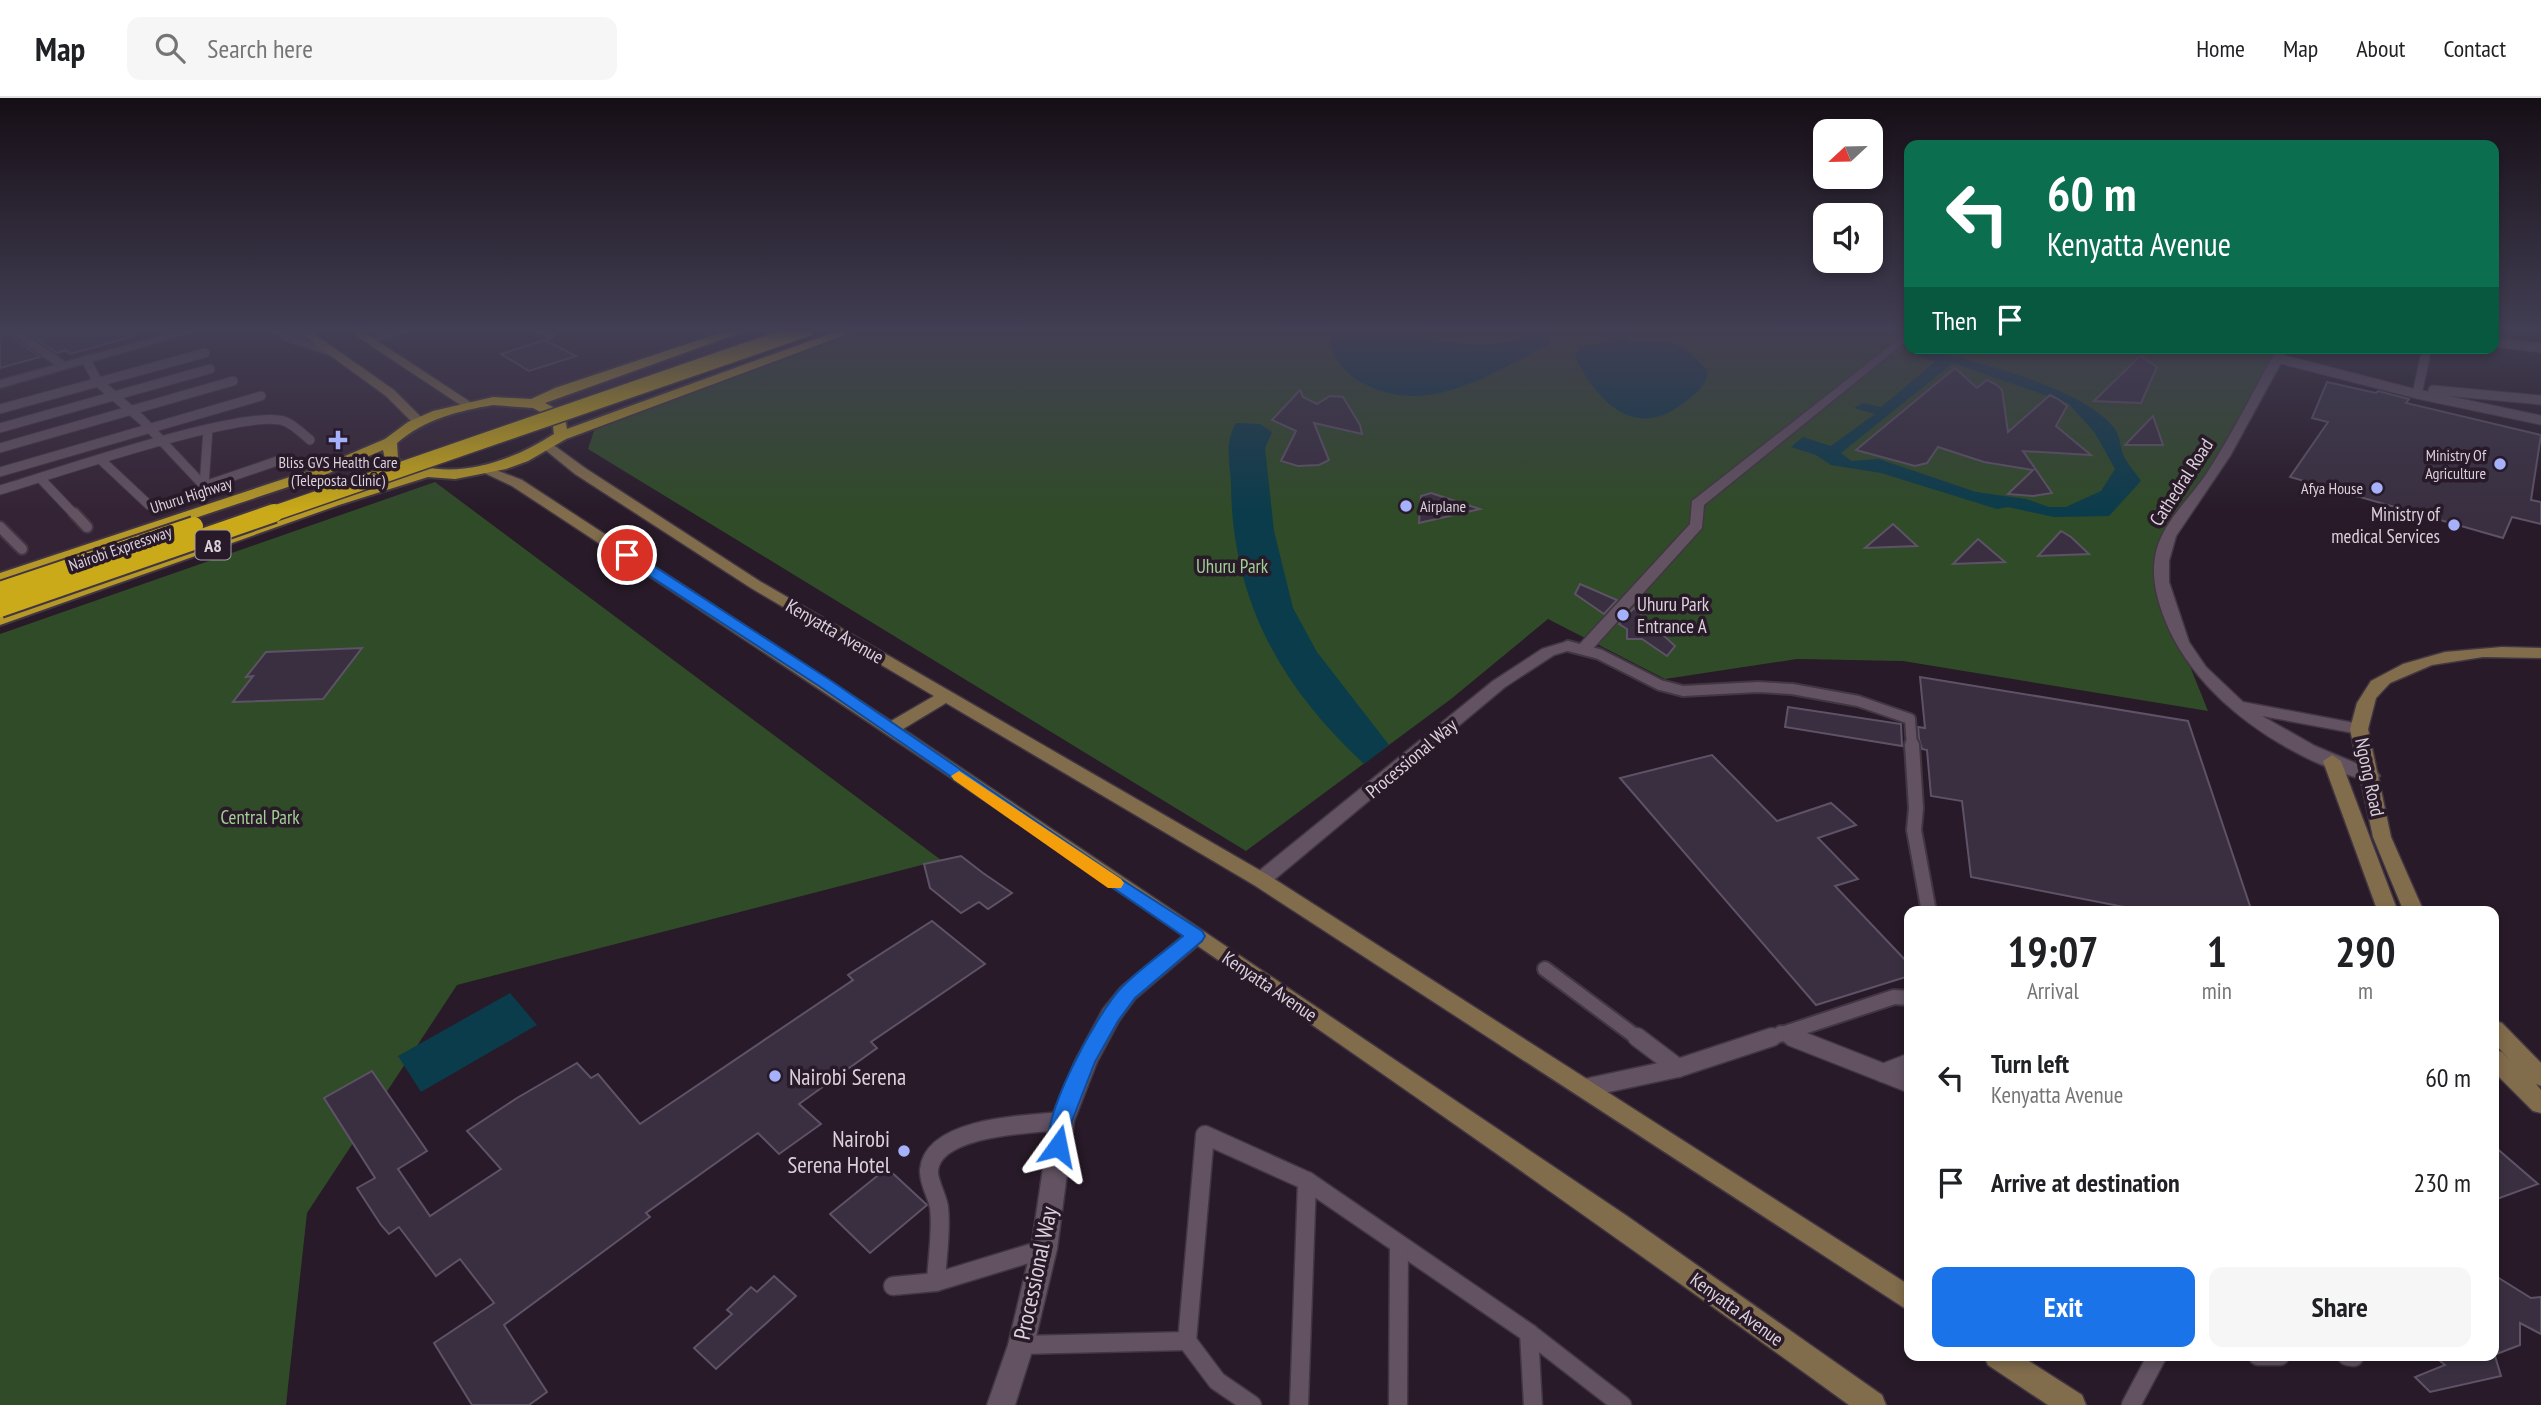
<!DOCTYPE html>
<style>
:root{--surface:#fff;--page:#f6f6f6;--text:#202124;--muted:#757577;--line:#e0e0e0;--accent:#1a73e8}
body{margin:0;font-family:"PT Sans Narrow",sans-serif;background:var(--page);color:var(--text);height:100vh;display:flex;flex-direction:column;font-size:26px;white-space:nowrap}
*{box-sizing:border-box;margin:0}
p{font-size:23px;color:var(--muted)}
.icon{flex:none;width:38px;height:38px;fill:none;stroke:currentColor;stroke-width:2;stroke-linecap:round;stroke-linejoin:round}
.map{position:relative;flex:1;overflow:hidden}
.sheet{position:absolute;left:1904px;top:808px;width:595px;height:455px;display:flex;flex-direction:column;background:var(--surface);border-radius:14px;box-shadow:0 4px 10px #0003}
.sheet>*{flex:none}
.top-card{position:absolute;left:1904px;top:42px;width:595px;height:214px;border-radius:14px;box-shadow:0 4px 10px #0003;background:#0b6e4f;color:#fff;overflow:hidden}
.needle{width:46px;rotate:248deg}
.tools{position:absolute;left:1813px;top:21px;display:grid;gap:14px}
.tools a{display:grid;place-items:center;width:70px;height:70px;border-radius:14px;background:var(--surface);box-shadow:0 4px 10px #0003;font-size:35px}
.pin{position:absolute;display:grid;place-items:center;width:60px;height:60px;color:#fff;margin:-30px;border:4px solid #fff;border-radius:50%;box-shadow:0 2px 7px #0007}
.me{position:absolute;width:77px;margin:-38px;rotate:12deg;stroke-linejoin:round;filter:drop-shadow(0 0 5px #0008)}
.turn{display:flex;align-items:center;gap:24px;height:147px;padding:0 28px;font-size:32px}
.turn .icon{width:91px;height:91px;stroke-width:2.5}
.turn b{display:block;font-size:49px;line-height:60px}
.then{display:flex;align-items:center;height:66px;padding:0 28px;background:#0003;gap:14px;font-size:26px}
.eta{display:flex;justify-content:space-evenly;align-items:center;height:119px;text-align:center}
.eta b{font-size:42px;font-weight:600;line-height:49px}
.button{display:flex;gap:14px;margin-top:auto;padding:14px 28px}
.button a{flex:1;height:80px;border-radius:14px;background:var(--accent);color:#fff;font-size:28px;font-weight:600;line-height:80px;text-align:center}
.button a+a{background:var(--page);color:var(--text)}
ul{padding:0;list-style:none}
li{display:flex;align-items:center;gap:21px;height:105px;padding:0 28px}
li div{flex:1}
li b{display:block;font-size:26px}
li em{font-style:normal}
header{display:flex;align-items:center;gap:42px;box-sizing:border-box;height:98px;padding:0 35px;background:var(--surface);border-bottom:2px solid var(--line)}
header strong{font-size:33px}
nav{display:flex;gap:38px;margin-inline-start:auto;font-size:24px}
.search{width:490px;height:63px;background:var(--page);display:flex;align-items:center;gap:18px;box-sizing:border-box;padding:0 24px;border-radius:14px;color:var(--muted);font-size:26px}
.map>svg:first-child{display:block}
</style>
<header>
<strong>Map</strong>
<div class="search"><svg class="icon" aria-label="search" viewBox="0 0 24 24"><circle cx="10" cy="10" r="6"/><path d="M15 15l6 6"/></svg>Search here</div>
<nav><a>Home</a><a>Map</a><a>About</a><a>Contact</a></nav>
</header>
<div class="map">
<svg width="2541" height="1307" viewBox="0 0 2541 1307">
<rect width="100%" height="100%" fill="#281a28"/>
<!-- built -->
<path fill="#342334" d="M0,231H791L0,502Z"/>
<!-- green -->
<g fill="#304b28">
<path d="M850,231H1909V250H2283L2162,456L2171,521L2208,613L1903,563L1797,561L1665,581L1548,521L1451,601L1246,753L588,351L596,327Z"/>
<path d="M435,384L941,762L457,887L307,1115L286,1307H0V536Z"/>
</g>
<!-- water -->
<g fill="#0b3c4b" fill-rule="evenodd">
<path d="M1336,231C1354,231 1390,227 1407,232C1450,246 1478,252 1524,240V231H1551L1550,246C1489,276 1426,322 1359,283C1341,272 1331,256 1329,235Z"/>
<path d="M1601,231H1619L1630,243C1673,242 1679,241 1708,273C1706,289 1694,297 1682,306C1633,343 1596,302 1575,258L1580,248L1612,244Z"/>
<path d="M1922,250C1972,263 2084,289 2115,331C2120,338 2120,348 2123,356C2127,366 2136,375 2141,383L2109,418L2054,419L2008,409L1997,411L1881,375L1831,367L1816,357L1791,349L1803,339L1831,348L1875,316L1854,310L1863,305L1881,309L1935,264L1911,256ZM1953,265L2068,305L2095,335L2115,371L2101,393L2066,409H2049L2026,401L1976,394L1879,361L1851,363L1841,355Z"/>
<path d="M1236,325L1260,326L1272,334L1265,350L1274,433L1293,510L1317,554L1389,647L1364,666C1280,588 1232,502 1231,386C1230,363 1224,345 1236,325Z"/>
<path d="M510,895L537,927L421,994L398,958Z"/>
</g>
<!-- building -->
<g fill="#392f40" stroke="#5e5366" stroke-width="2">
<path d="M0,231H2L40,259L0,270Z"/>
<path d="M23,231H133L134,238L70,256L66,252L57,255Z"/>
<path d="M545,242L576,258L529,273L501,256Z"/>
<path d="M2140,258L2157,269L2141,305L2094,303Z"/>
<path d="M1955,270L1977,290L1987,282L1997,287L2002,292L2008,334L2050,297L2058,301L2067,308L2056,328L2091,357L2023,353L2052,395L2033,398L2008,396L2033,372L1984,364L1938,349L1927,365L1915,368L1856,352Z"/>
<path d="M2327,284L2376,295L2378,293L2409,301L2406,305L2541,337L2531,402L2541,404V426L2512,419L2503,440L2290,379L2328,324L2312,320Z"/>
<path d="M1300,292L1303,299L1317,306L1330,298L1343,299L1360,327L1362,336L1314,325L1329,362L1319,367L1298,368L1281,363L1296,333L1272,322Z"/>
<path d="M2153,318L2163,347H2125Z"/>
<path d="M1431,395L1480,411L1419,425L1421,398Z"/>
<path d="M1893,426L1917,448L1865,450Z"/>
<path d="M2061,433L2071,439L2089,456L2038,458Z"/>
<path d="M1978,441L2005,464L1953,466Z"/>
<path d="M1580,486L1617,502L1604,516L1575,496Z"/>
<path d="M1634,510L1675,548L1667,558L1642,541H1627V531L1619,526Z"/>
<path d="M362,550L323,601L233,604L253,578L246,579L266,554Z"/>
<path d="M1920,579L2188,623L2252,814H2150L1971,779L1962,703L1931,698L1927,652L1922,651L1919,641L1918,629L1925,630Z"/>
<path d="M1788,609L1901,626L1902,648L1785,629Z"/>
<path d="M1712,657L1777,723L1831,705L1856,727L1818,740L1858,781L1835,788L1909,866V878L1816,907L1620,680Z"/>
<path d="M961,758L983,775L1012,795L988,811L979,804L961,815L930,790L924,766Z"/>
<path d="M932,823L985,866L871,944L877,950L799,1006L821,1026L779,1056L758,1035L646,1115L650,1119L504,1227L547,1294L529,1307H472L434,1245L494,1205L460,1161L436,1178L399,1129L389,1136L381,1127L357,1090L375,1080L324,1000L372,973L427,1053L398,1071L430,1118L501,1071L467,1033L517,1000L577,965L591,980L598,976L640,1026L853,882L848,877Z"/>
<path d="M2494,1048L2538,1086L2494,1102Z"/>
<path d="M887,1070L927,1107L870,1155L830,1116Z"/>
<path d="M2494,1177L2531,1200L2541,1199V1236L2520,1225V1247L2494,1257Z"/>
<path d="M774,1178L796,1198L716,1271L694,1250L732,1216L727,1212L751,1189L757,1194Z"/>
<path d="M2434,1258H2495L2501,1278L2430,1294L2415,1279L2445,1267Z"/>
</g>
<g fill="none" stroke-linecap="round" stroke-linejoin="round">
<defs>
<g id="service-far3">
<path d="M539,231L550,237"/>
<path d="M2494,244L2541,250"/>
<path d="M2277,260L2417,296L2541,322"/>
<path d="M86,262L98,284L142,322L204,388"/>
<path d="M2433,292L2541,302"/>
<path d="M2417,296L2427,250"/>
<path d="M0,311L205,255"/>
<path d="M0,330L210,271"/>
<path d="M208,331L204,388L280,362"/>
<path d="M0,350L233,283"/>
<path d="M101,362L149,407"/>
<path d="M0,374L261,298"/>
<path d="M40,380L75,417"/>
<path d="M0,392C51,377 244,310 284,323C293,326 303,336 310,342"/>
</g>
<g id="service-far2">
<path d="M74,415L87,429"/>
<path d="M0,429L22,451"/>
<path d="M1568,548L1599,556L1660,587L1683,593L1758,589L1792,591L1858,603L1910,621L1912,649"/>
</g>
<g id="service-far1">
<path d="M1912,647L1916,710L1914,732L1929,814"/>
<path d="M1545,871L1639,941"/>
<path d="M1781,935L1796,941"/>
<path d="M1767,941L1894,899L1909,900"/>
</g>
<g id="service">
<path d="M1637,939L1678,970"/>
<path d="M1792,939L1909,985"/>
<path d="M1883,975L1909,965"/>
<path d="M1585,990L1678,970L1772,939"/>
<path d="M936,1184C937,1159 942,1133 939,1109C937,1097 928,1084 929,1072C933,1028 1029,1026 1062,1023"/>
<path d="M893,1188L936,1184L1044,1151"/>
<path d="M1529,1235L1622,1307"/>
<path d="M1021,1247L1187,1243"/>
<path d="M2258,1258H2280"/>
<path d="M2347,1258L2354,1259"/>
<path d="M1252,1307L1217,1283L1187,1243L1205,1037L1307,1083L1529,1235L1533,1307"/>
<path d="M1299,1307L1307,1083"/>
<path d="M1398,1307L1399,1149"/>
<path d="M2131,1307L2157,1258"/>
</g>
<g id="minor">
<path d="M5,231H18L65,264L186,231H205L0,290V282L55,267Z"/>
<path d="M267,231H280L338,255L332,258L285,243Z"/>
<path d="M398,231H416L371,246L365,243Z"/>
<path d="M1909,233V241L1704,407L1702,430L1589,555H1577L1575,552L1577,549L1690,426L1692,403Z"/>
<path d="M2277,250H2289L2230,358L2176,438L2169,463V484L2189,544L2206,569L2243,604L2365,627L2368,631L2365,635L2359,636L2262,618L2315,648L2377,674L2380,678L2371,684C2289,662 2197,603 2165,522C2156,499 2150,475 2157,450C2166,421 2190,400 2207,375C2233,335 2254,292 2277,250Z"/>
<path d="M1568,543L1574,545L1576,548L1574,551L1554,557L1505,589L1268,787H1254L1251,782L1254,777L1493,583L1542,551Z"/>
</g>
<path id="tertiary" d="M1196,831L1203,833L1206,838L1203,843L1135,901L1119,923L1097,964L1074,1023L1057,1151L1034,1247L1015,1307H987L1008,1247L1031,1151L1050,1023L1075,963L1103,911L1121,889L1189,833Z"/>
<g id="secondary">
<path d="M294,231H307L394,292L422,320V326H414L386,298Z"/>
<path d="M346,231H359L475,307L465,310Z"/>
<path d="M548,343L585,370L761,484L1268,777L1909,1187V1213L1254,787L946,605L903,631L1627,1118L1882,1297L1886,1307H1849C1411,990 964,684 512,388L476,371L483,367L522,382L891,623L934,598L751,490L575,376L543,350L542,347Z"/>
<path d="M2502,549L2541,550V560L2483,559L2432,567L2390,585L2376,600L2368,631L2391,739L2424,814H2404L2373,739L2350,631L2357,605L2371,583L2403,566L2445,554Z"/>
<path d="M2332,657L2341,663L2398,814H2378L2323,663Z"/>
<path d="M2494,923L2502,925L2541,965V988L2536,986L2541,992V1015L2533,1013L2494,974V951L2502,954L2510,962L2494,945Z"/>
<path d="M1984,1258H2021L2082,1297L2086,1307H2048L1988,1267Z"/>
</g>
<path id="trunk" d="M732,231H751L545,305L564,315L567,331L843,231H861L566,341L528,363L506,371L455,381L428,379L339,407L0,527V516L329,401L410,376L386,366L383,352L327,376L0,485V475L317,370L385,341L408,324L433,313L493,299L531,301L555,290ZM493,307L533,310L552,320L554,336C507,366 451,384 398,361L397,345C425,321 458,313 493,307Z"/>
</defs>
<!-- service-far3 casing -->
<use href="#service-far3" stroke="#413641" stroke-width="11"/>
<!-- service-far2 casing -->
<use href="#service-far2" stroke="#413641" stroke-width="14"/>
<!-- service-far1 casing -->
<use href="#service-far1" stroke="#413641" stroke-width="18"/>
<!-- service casing -->
<use href="#service" stroke="#413641" stroke-width="21"/>
<!-- minor casing -->
<use href="#minor" stroke="#413641" stroke-width="3"/>
<!-- tertiary casing -->
<use href="#tertiary" stroke="#413641" stroke-width="3"/>
<!-- secondary casing -->
<use href="#secondary" stroke="#413641" stroke-width="3"/>
<!-- trunk casing -->
<use href="#trunk" stroke="#413641" stroke-width="4"/>
<!-- service-far3 -->
<use href="#service-far3" stroke="#625262" stroke-width="9"/>
<!-- service-far2 -->
<use href="#service-far2" stroke="#625262" stroke-width="10"/>
<!-- service-far1 -->
<use href="#service-far1" stroke="#625262" stroke-width="14"/>
<!-- service -->
<use href="#service" stroke="#625262" stroke-width="18"/>
<!-- minor -->
<use href="#minor" fill="#625262" fill-rule="evenodd"/>
<!-- tertiary -->
<use href="#tertiary" fill="#625262" fill-rule="evenodd"/>
<!-- secondary -->
<use href="#secondary" fill="#816c4c" fill-rule="evenodd"/>
<!-- trunk -->
<use href="#trunk" fill="#b59827" fill-rule="evenodd"/>
<defs>
<path id="motorway-bridge-far1" d="M269,417L807,231"/>
<g id="motorway-bridge">
<path d="M0,493L194,428"/>
<path d="M0,510L274,415"/>
</g>
</defs>
<!-- motorway-bridge-far1 casing -->
<use href="#motorway-bridge-far1" stroke="#413641" stroke-width="18" stroke-linecap="butt"/>
<!-- motorway-bridge casing -->
<use href="#motorway-bridge" stroke="#413641" stroke-width="22" stroke-linecap="butt"/>
<!-- motorway-bridge-far1 -->
<use href="#motorway-bridge-far1" stroke="#caaa18" stroke-width="15"/>
<!-- motorway-bridge -->
<use href="#motorway-bridge" stroke="#caaa18" stroke-width="18"/>
</g>
<!-- sky -->
<linearGradient id="sky" x2="0" y2="1"><stop stop-color="#160e16"/><stop offset="0.56" stop-color="#423e53"/><stop offset="1" stop-color="#423e53" stop-opacity="0"/></linearGradient>
<rect width="2541" height="414" fill="url(#sky)"/>
<!-- route -->
<path fill="#1a73e8" stroke="#114b97" stroke-width="2" d="M622,454H632L830,582L1116,778L1202,833L1205,838L1202,843L1135,900L1118,923L1095,964L1072,1023L1066,1055L1058,1058L1050,1055C1036,1025 1098,914 1121,890C1139,871 1163,855 1183,838L819,588L622,460Z"/>
<!-- slow -->
<path fill="#f59e0b" d="M959,673L1121,781L1124,785L1121,790H1108L954,682L951,678Z"/>
<!-- markers -->
<g fill="#a6b1fc" stroke="#281a28" stroke-width="2.5">
<path d="M334.5 331.5h7v7h7v7h-7v7h-7v-7h-7v-7h7z"/>
<circle cx="2500" cy="366" r="7"/>
<circle cx="2377" cy="390" r="7"/>
<circle cx="1406" cy="408" r="7"/>
<circle cx="2454" cy="427" r="7"/>
<circle cx="1623" cy="517" r="7"/>
<circle cx="775" cy="978" r="7"/>
<circle cx="904" cy="1053" r="7"/>
</g>
<g text-anchor="middle" dominant-baseline="central" stroke-width="7" stroke-linejoin="round" paint-order="stroke">
<!-- far-poi labels -->
<g font-size="16" fill="#dbd1db" stroke="#281a28" text-anchor="end">
<text x="2486" y="357">Ministry Of<tspan x="2486" dy="18">Agriculture</tspan></text>
<text x="338" y="364" text-anchor="middle">Bliss GVS Health Care<tspan x="338" dy="18">(Teleposta Clinic)</tspan></text>
<text x="2363" y="390">Afya House</text>
<text x="1420" y="408" text-anchor="start">Airplane</text>
</g>
<!-- far-street labels -->
<g font-size="16" fill="#dbd1db" stroke="#281a28">
<text transform="translate(191 397) rotate(-18)">Uhuru Highway</text>
<text transform="translate(120 450) rotate(-19)">Nairobi Expressway</text>
</g>
<!-- shield labels -->
<rect fill="#281a28" stroke="#a59aa5" stroke-width="2" x="195.5" y="432.5" width="35" height="29" rx="5"/>
<g font-size="18" font-weight="bold" fill="#dbd1db">
<text x="213" y="447">A8</text>
</g>
<!-- street labels -->
<g font-size="19" fill="#dbd1db" stroke="#281a28">
<text transform="translate(2181 384) rotate(-57)">Cathedral Road</text>
<text transform="translate(835 533) rotate(30)">Kenyatta Avenue</text>
<text transform="translate(1411 660) rotate(-40)">Processional Way</text>
<text transform="translate(2370 679) rotate(78)">Ngong Road</text>
<text transform="translate(1270 888) rotate(34)">Kenyatta Avenue</text>
<text transform="translate(1737 1211) rotate(36)">Kenyatta Avenue</text>
</g>
<!-- poi labels -->
<g font-size="19" fill="#dbd1db" stroke="#281a28" text-anchor="end">
<text x="2440" y="416">Ministry of<tspan x="2440" dy="22">medical Services</tspan></text>
<text x="1637" y="506" text-anchor="start">Uhuru Park<tspan x="1637" dy="22">Entrance A</tspan></text>
</g>
<!-- park labels -->
<g font-size="19" fill="#a0d192" stroke="#281a28">
<text x="1232" y="468">Uhuru Park</text>
<text x="260" y="719">Central Park</text>
</g>
<!-- near-poi labels -->
<g font-size="23" fill="#dbd1db" stroke="#281a28" text-anchor="start">
<text x="789" y="978">Nairobi Serena</text>
<text x="890" y="1040" text-anchor="end">Nairobi<tspan x="890" dy="26">Serena Hotel</tspan></text>
</g>
<!-- near-street labels -->
<g font-size="23" fill="#dbd1db" stroke="#281a28">
<text transform="translate(1035 1175) rotate(-78)">Processional Way</text>
</g>
</g>
</svg>
<div class="tools">
<a><svg class="needle" viewBox="-14 -14 28 28"><path d="M0-13l5 13h-10z" fill="#e53935"/><path d="M0 13l5-13h-10z" fill="#757577"/></svg></a>
<a><svg class="icon" aria-label="sound" viewBox="0 0 24 24"><path d="M4 9h4l5-4v14l-5-4H4zM17 9q2 3 0 6"/></svg></a>
</div>
<div class="pin" style="left:627px;top:457px;background:#d93025"><svg class="icon" aria-label="arrive" viewBox="0 0 24 24"><path d="M6 21V4h12l-3 4 3 4H6"/></svg></div>
<svg class="me" style="left:1058px;top:1048px" viewBox="-20 -20 40 40"><path d="M0-17L14 15 0 8-14 15z" fill="#1a73e8" stroke="#fff" stroke-width="4"/></svg>
<div class="top-card">
<div class="turn"><svg class="icon" aria-label="left" viewBox="0 0 24 24"><path d="M17 20v-9H6M10 6l-5 5 5 5"/></svg><div><b>60 m</b>Kenyatta Avenue</div></div>
<div class="then">Then<svg class="icon" aria-label="arrive" viewBox="0 0 24 24"><path d="M6 21V4h12l-3 4 3 4H6"/></svg></div>
</div>
<section class="sheet">
<div class="eta">
<div><b>19:07</b><p>Arrival</p></div>
<div><b>1</b><p>min</p></div>
<div><b>290</b><p>m</p></div>
</div>
<ul>
<li><svg class="icon" aria-label="left" viewBox="0 0 24 24"><path d="M17 20v-9H6M10 6l-5 5 5 5"/></svg><div><b>Turn left</b><p>Kenyatta Avenue</p></div><em>60 m</em></li>
<li><svg class="icon" aria-label="arrive" viewBox="0 0 24 24"><path d="M6 21V4h12l-3 4 3 4H6"/></svg><div><b>Arrive at destination</b></div><em>230 m</em></li>
</ul>
<div class="button"><a>Exit</a><a>Share</a></div>
</section>
</div>
